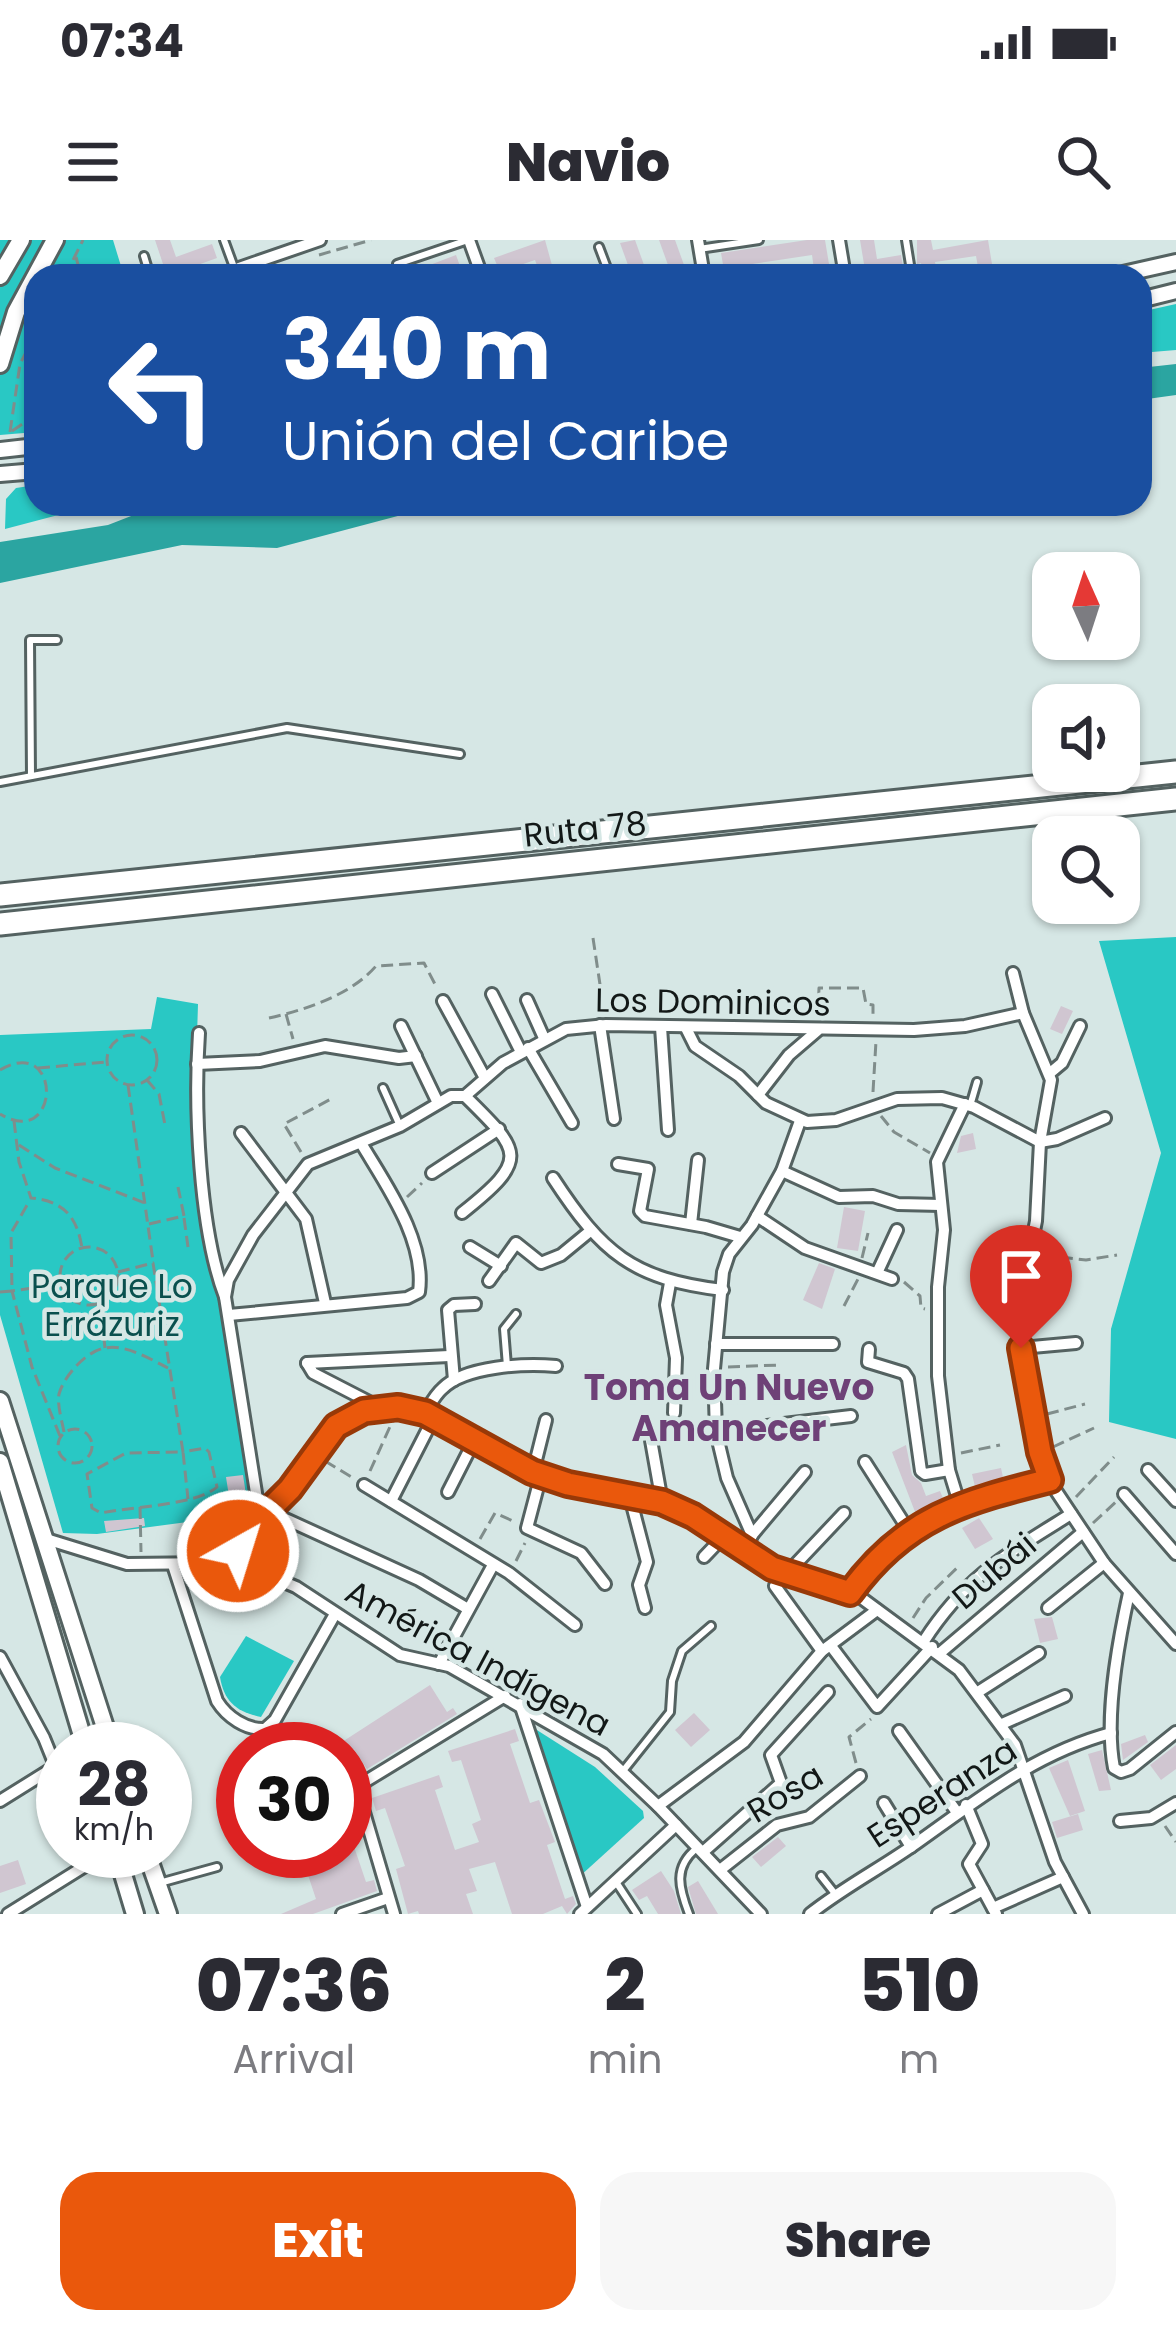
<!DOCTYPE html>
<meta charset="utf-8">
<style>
:root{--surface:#fff;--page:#f7f7f7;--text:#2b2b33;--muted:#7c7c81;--accent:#ea580c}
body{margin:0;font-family:Poppins,sans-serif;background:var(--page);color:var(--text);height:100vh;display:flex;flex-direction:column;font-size:45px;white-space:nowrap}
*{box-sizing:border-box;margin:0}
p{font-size:39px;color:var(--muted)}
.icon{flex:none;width:66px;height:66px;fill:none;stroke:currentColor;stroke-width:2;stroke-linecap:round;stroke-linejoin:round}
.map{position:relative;height:1674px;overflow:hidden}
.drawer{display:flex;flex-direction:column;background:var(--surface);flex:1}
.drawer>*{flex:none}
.top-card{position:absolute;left:24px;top:24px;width:1128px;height:252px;border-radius:36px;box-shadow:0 3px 9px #0004;background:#1a4fa0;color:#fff;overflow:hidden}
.needle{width:78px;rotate:357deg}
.tools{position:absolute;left:1032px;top:312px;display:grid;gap:24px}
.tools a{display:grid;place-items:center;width:108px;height:108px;border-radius:24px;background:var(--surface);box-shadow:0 3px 9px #0004;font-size:60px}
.speed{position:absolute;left:36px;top:1482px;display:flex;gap:24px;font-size:60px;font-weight:700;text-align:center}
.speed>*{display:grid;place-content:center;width:156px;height:156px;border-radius:50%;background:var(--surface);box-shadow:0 3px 9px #0004;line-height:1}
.speed small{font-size:30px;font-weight:400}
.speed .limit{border:18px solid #d22;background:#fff;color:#111}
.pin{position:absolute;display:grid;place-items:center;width:102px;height:102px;color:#fff;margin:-123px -51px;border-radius:50% 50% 50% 0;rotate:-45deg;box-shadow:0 0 12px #0007}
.pin .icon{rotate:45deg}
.me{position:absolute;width:132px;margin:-66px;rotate:39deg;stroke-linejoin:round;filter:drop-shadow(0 0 9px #0008)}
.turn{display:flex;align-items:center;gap:42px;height:252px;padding:0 60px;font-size:54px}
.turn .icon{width:156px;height:156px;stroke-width:2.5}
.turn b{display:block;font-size:84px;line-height:102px}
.eta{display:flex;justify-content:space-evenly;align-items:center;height:204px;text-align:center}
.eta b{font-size:72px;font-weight:800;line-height:84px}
.cta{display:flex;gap:24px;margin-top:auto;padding:24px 60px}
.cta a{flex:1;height:138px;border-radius:36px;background:var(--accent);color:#fff;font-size:48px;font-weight:800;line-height:138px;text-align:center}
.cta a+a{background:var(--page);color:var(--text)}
.status{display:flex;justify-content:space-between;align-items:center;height:84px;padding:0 60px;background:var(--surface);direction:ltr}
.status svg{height:33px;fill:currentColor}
header{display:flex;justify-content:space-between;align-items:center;height:156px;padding:0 60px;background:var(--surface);font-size:54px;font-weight:800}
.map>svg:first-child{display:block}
</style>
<div class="status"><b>07:34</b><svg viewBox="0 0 49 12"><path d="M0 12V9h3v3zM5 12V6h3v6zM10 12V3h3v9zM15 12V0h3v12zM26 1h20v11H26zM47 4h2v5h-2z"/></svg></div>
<header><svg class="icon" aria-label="menu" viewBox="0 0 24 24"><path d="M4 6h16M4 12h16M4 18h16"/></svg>Navio<svg class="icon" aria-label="search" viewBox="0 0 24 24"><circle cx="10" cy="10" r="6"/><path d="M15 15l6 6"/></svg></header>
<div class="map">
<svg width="1176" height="1674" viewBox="0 0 1176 1674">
<rect width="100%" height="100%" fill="#d6e7e5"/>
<!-- green -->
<g fill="#29c8c4">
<path d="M0,0H113L124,36H36V192L0,195Z"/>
<path d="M1176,64V110L1140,113V72Z"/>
<path d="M36,245V264H100L5,289L6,259L16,248Z"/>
<path d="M1176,697V1199L1109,1182L1111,1089L1161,913L1099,701Z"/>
<path d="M157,757L198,764L195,860L253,1281H195L97,1294L63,1293L0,1075V795L151,789Z"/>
<path d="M246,1396L294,1421L261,1477C237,1472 224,1462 220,1437Z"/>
<path d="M529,1485L595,1527L643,1571L644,1578L579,1637Z"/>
</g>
<!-- water -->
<g fill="#2ba5a1">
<path d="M1176,124V155L1140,160V128Z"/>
<path d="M162,264H243L248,274L329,264H443L277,308L182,305L0,343V302L108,285Z"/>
</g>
<!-- building -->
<g fill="#d0c6d1">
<path d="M155,0H170L176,17L212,4L217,18L167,36Z"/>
<path d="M545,0L555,36H541L535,20L500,32L494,18Z"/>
<path d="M635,0L648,36H632L620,3Z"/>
<path d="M659,0H675L688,36H672Z"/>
<path d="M807,0H825L831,36H815L812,15L739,26L740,36H725L721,13Z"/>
<path d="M860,0H874L877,19L901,15L903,27L879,31L880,36H866Z"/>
<path d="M917,0H931L933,10L988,0L992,24L978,27L976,16L935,22L937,32L923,34L921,23L917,24Z"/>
<path d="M456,15L461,29L441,36H401Z"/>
<path d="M1061,766L1073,771L1062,794L1050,789Z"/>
<path d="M973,893L976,909L957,913L961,896Z"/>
<path d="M844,967L865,971L858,1011L837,1008Z"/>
<rect x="999" y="992" width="22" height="16"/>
<path d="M819,1023L835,1029L822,1069L803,1060Z"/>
<path d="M906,1205L912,1235L921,1243L926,1256L940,1251L945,1263L917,1277L892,1212Z"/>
<path d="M1001,1228L1004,1242L976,1251L972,1234Z"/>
<path d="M243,1235L247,1261L230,1263L226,1237Z"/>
<path d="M144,1278L145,1286L106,1292L104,1281Z"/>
<path d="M979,1278L993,1299L975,1309L962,1288Z"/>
<path d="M1052,1377L1058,1399L1040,1403L1034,1379Z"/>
<path d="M430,1445L447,1472L453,1468L457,1474L367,1529L354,1509L346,1514L339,1504Z"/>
<path d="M694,1473L710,1490L691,1507L675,1490Z"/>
<path d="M515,1489L519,1501L510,1504L530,1563L539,1560L555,1602L547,1605L565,1659L573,1656L576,1664L567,1674L562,1666L543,1674H512L495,1622L469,1629L477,1651L466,1654L473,1674H419L418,1671L408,1674L396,1629L405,1626L385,1568L376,1571L372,1558L439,1535L443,1547L435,1550L455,1610L479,1602L472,1584L481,1580L461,1520L452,1522L448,1511Z"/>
<path d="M1145,1495L1148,1502L1123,1520L1121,1504Z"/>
<path d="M1176,1505V1529L1161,1540L1150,1525Z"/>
<path d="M1102,1510L1111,1550L1099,1551L1088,1514Z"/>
<path d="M1068,1520L1085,1571L1070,1576L1049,1528Z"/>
<path d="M1078,1574L1083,1590L1057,1598L1052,1582Z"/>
<path d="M347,1586L366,1642L374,1640L377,1651L313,1674H281L316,1659L300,1611H345Z"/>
<path d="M778,1597L786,1606L761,1627L752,1617Z"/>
<path d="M18,1620L26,1644L0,1653V1626Z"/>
<path d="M661,1631L674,1651L681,1674H658L647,1656L639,1660L632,1650Z"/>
<path d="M698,1641L718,1674H696L688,1647Z"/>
</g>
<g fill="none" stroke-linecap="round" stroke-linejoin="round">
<defs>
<g id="service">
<path d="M224,0L235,30"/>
<path d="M906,0L911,31"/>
<path d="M599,7L610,36"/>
<path d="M699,9L759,0"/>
<path d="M144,16L150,36"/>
<path d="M397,24L468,0"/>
<path d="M211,36H217"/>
<path d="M274,36L283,33"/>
<path d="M31,536L30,400H57"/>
<path d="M0,542L287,488L460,514"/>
<path d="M383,848L400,886"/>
<path d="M970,866L977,842"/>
<path d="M507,1126L504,1089L516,1074"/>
<path d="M623,1531L670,1472L672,1441L682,1411L711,1386"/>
<path d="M821,1636L836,1655"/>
<path d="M163,1642L217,1627"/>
<path d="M616,1642L637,1674"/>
<path d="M689,1674C679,1648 673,1627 697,1608"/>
</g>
<g id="minor">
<path d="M469,0L482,36"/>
<path d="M698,0L704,36"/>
<path d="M839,0L845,36"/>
<path d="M230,36L239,28L320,0"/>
<path d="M1013,733L1023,773L1051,840L1040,902L1036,981L1018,1071L1042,1220L1056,1251L1104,1323L1176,1404"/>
<path d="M492,754L521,812"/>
<path d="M527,760L544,798"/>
<path d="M443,761L485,838"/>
<path d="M600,785L614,879"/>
<path d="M401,786L438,863"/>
<path d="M661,787L668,890"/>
<path d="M686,788L695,806L739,836L766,863L807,882L836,880L897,859L942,858L974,867L1040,902L1057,899L1105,878"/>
<path d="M199,793C194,866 199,989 225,1057"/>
<path d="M528,808L572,883"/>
<path d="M197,824L260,821L325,806L399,818L416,816"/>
<path d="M1050,833L1062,823L1080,786"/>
<path d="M758,855L789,815L817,791"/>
<path d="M241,893L306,979L325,1063"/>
<path d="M618,924L648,929L640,971L645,976L706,987L740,997"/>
<path d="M782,931L839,957L873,956L898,964L941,965"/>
<path d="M432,933L499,889"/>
<path d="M553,938C602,1013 632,1039 723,1050"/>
<path d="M462,973C530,919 522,912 465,856"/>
<path d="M757,976L805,1008L892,1039"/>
<path d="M691,984L698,920"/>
<path d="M470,1007L501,1026"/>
<path d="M878,1031L897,990"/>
<path d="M489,1041L516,1003L541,1023L561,1015L589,992"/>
<path d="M670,1043L666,1065L676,1118L674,1173"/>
<path d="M229,1075L407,1058L419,1052C426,1000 386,945 361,903"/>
<path d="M716,1104H833"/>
<path d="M1021,1108L1076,1103"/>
<path d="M869,1109L868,1122L904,1133L908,1139L921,1231L925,1234L949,1230"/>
<path d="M307,1123L449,1116"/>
<path d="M307,1123L313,1133L379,1167"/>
<path d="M454,1140L448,1070L454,1065L475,1064"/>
<path d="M425,1173C430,1165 435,1155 442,1149C464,1126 526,1123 556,1126"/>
<path d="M649,1189L662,1262"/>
<path d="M716,1192L851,1176"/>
<path d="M865,1222L909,1291"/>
<path d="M1148,1230L1176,1261"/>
<path d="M533,1232L546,1180"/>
<path d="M541,1235L527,1288L581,1313L605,1344"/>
<path d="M364,1245L509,1333L575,1385"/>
<path d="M448,1252L474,1201"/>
<path d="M1124,1254L1176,1314"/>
<path d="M630,1257L647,1322L639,1345L645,1368"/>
<path d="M391,1261L434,1177"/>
<path d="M960,1266L949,1230L938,1136V1047L944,990L937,922L965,864"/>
<path d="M268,1271L419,1340L468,1369"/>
<path d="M260,1278L225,1057L228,1040L253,995L308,924L400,886L451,856H465L503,823L566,789L606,785L914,790L965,786L1023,773"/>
<path d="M752,1295L805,1232"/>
<path d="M46,1299L127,1324L216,1323L253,1329L296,1347L400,1415L449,1426L603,1514L658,1566L761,1674"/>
<path d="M747,1309L752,1295L727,1238L716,1192L714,1129L723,1032L729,1014L752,985L782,931L800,881"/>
<path d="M704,1317L725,1295"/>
<path d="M232,1324L255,1284L284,1256L329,1193L352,1176L379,1167L425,1173L512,1224L541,1235L662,1262L725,1295L772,1328L797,1333L817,1344L860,1357L959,1430L1015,1505L1055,1622L1083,1674"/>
<path d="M173,1325L217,1461C227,1477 246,1490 265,1489L275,1480L335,1374"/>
<path d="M851,1353C905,1277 963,1262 1050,1240"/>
<path d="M1129,1353C1118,1403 1104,1477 1114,1528L1121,1532L1130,1529L1176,1492"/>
<path d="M1048,1368L1104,1323"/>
<path d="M924,1401C966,1336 1007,1314 1071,1274"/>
<path d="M831,1406L877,1467L932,1407"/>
<path d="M822,1411L775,1346L844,1273"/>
<path d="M940,1413L1083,1292"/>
<path d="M0,1417L44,1498L63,1545"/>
<path d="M439,1424L493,1325"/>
<path d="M978,1452L1039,1413"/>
<path d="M520,1464L587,1667"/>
<path d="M1002,1484L1065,1456"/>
<path d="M899,1491L956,1571"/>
<path d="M0,1561L56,1526"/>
<path d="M884,1563L911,1607"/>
<path d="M966,1565L982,1604L969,1624L996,1674"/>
<path d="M658,1566L744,1502L822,1411L877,1370"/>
<path d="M1120,1581L1151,1578L1176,1563"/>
<path d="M703,1612L781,1543L771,1515L828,1452"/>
<path d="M720,1630L777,1585L809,1577L860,1536"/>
<path d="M993,1668L1063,1637"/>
<path d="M8,1674L109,1611"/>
<path d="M342,1674L388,1658"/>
<path d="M394,1674L358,1552L366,1541L505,1456"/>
<path d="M580,1674L676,1585"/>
<path d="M810,1674C844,1647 883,1627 918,1602C980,1558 1036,1513 1111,1493"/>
<path d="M938,1674L983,1650"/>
</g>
<g id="tertiary">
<path d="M1114,36L1176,22"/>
<path d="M1140,60L1176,51"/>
<path d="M0,210L36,206"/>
<path d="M0,234L36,231"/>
</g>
<g id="secondary">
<path d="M0,36L21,0"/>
<path d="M0,124L16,72L55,0"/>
<path d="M0,1161L112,1509"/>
<path d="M0,1222L86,1509"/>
<path d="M116,1611L135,1674"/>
<path d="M146,1611L168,1674"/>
</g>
<g id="motorway">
<path d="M0,655L1176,532"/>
<path d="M0,684L1176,559"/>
</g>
</defs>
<!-- service casing -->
<use href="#service" stroke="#546261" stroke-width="12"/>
<!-- minor casing -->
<use href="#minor" stroke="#546261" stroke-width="16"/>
<!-- tertiary casing -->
<use href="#tertiary" stroke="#546261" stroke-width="20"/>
<!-- secondary casing -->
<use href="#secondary" stroke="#546261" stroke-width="22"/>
<!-- motorway casing -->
<use href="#motorway" stroke="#546261" stroke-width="27"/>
<!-- path -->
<g stroke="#808d8b" stroke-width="3" stroke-dasharray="12 6" stroke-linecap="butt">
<path d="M319,15L371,0"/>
<path d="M76,17L81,36"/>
<path d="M65,36L83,0"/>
<path d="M12,191L36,175"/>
<path d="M10,192L20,124L36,93"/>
<path d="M593,698L604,771"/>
<path d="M286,774L293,799"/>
<path d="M818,774L819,748H863L866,764L873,765V778"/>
<path d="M269,778C305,770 351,755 376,726L424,723L437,748"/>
<circle cx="132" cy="820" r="25"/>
<path d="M38,828L106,822"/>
<path d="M0,830C63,793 61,911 0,874"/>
<path d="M147,840L159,854L165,885"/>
<path d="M128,845L153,1021"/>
<path d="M873,852L876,801"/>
<path d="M881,876L894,892L930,913"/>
<path d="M14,881L19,922L31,958C63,961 77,976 82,1008"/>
<path d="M19,905L55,928L145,963"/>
<path d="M301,912L284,884L331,859"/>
<path d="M407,957L422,943"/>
<path d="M184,978L188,1007"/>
<path d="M149,984L184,976L178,947"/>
<circle cx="89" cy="1036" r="29"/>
<path d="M1043,1015L1086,1020L1117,1015"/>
<path d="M862,1018L868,993"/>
<path d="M118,1032L153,1023L183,1212L205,1208L209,1212L217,1247C197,1265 130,1267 101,1273L92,1268L87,1234L126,1213L183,1212L188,1259"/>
<path d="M904,1042L920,1056L921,1068L925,1069"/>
<path d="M0,1052L12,1051L11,993L30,960"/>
<path d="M100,1064L105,1108"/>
<path d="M844,1066L858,1039"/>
<path d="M728,1127L780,1125"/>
<path d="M1047,1174L1085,1164"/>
<circle cx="75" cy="1206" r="17"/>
<path d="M64,1192C62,1181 57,1165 59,1154C64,1136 86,1111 105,1108C126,1104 150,1119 168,1128"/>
<path d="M60,1196L32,1127L12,1051L62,1044"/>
<path d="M1053,1207L1094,1188"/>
<path d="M961,1213L1000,1205"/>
<path d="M325,1221L353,1238"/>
<path d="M370,1231L393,1180"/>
<path d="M1076,1257L1114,1217"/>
<path d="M140,1267L141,1312"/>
<path d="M1093,1283L1117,1261"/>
<path d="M480,1299L495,1273L513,1281"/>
<path d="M516,1321L525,1303"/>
<path d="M913,1378L926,1358L960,1325"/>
<path d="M856,1523L849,1497L871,1479"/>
<path d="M1165,1586L1176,1602"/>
</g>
<!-- service -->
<use href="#service" stroke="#fff" stroke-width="6"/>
<!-- minor -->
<use href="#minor" stroke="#fff" stroke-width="10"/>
<!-- tertiary -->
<use href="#tertiary" stroke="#fff" stroke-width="14"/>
<!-- secondary -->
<use href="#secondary" stroke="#fff" stroke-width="16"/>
<!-- motorway -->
<use href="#motorway" stroke="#fff" stroke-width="21"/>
</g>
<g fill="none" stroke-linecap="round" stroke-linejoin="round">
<defs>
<path id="route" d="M238,1311L255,1284L290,1249L336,1186L364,1171L398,1167L425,1173L532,1232L568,1244L662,1262L693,1276L772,1328L850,1353C905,1277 963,1262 1050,1240L1040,1212L1021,1108"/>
</defs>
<!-- route casing -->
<use href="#route" stroke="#983908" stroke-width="30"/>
<!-- route -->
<use href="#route" stroke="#ea580c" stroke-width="21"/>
</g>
<g text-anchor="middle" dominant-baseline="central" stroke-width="9" stroke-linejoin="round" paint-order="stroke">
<!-- street labels -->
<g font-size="33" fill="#121817" stroke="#d6e7e5">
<text transform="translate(585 589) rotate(-6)">Ruta 78</text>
<text transform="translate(713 762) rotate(1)">Los Dominicos</text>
<text transform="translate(994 1331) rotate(-40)">Dubái</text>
<text transform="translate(478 1418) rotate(28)">América Indígena</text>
<text transform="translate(785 1553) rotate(-31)">Rosa</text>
<text transform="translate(942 1553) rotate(-33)">Esperanza</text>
</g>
<!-- park labels -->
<g font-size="33" fill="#0a504e" stroke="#d6e7e5">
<text x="112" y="1046">Parque Lo<tspan x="112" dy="38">Errázuriz</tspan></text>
</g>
<!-- neighbourhood labels -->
<g font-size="36" font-weight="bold" fill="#6e4177" stroke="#d6e7e5">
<text x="729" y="1147">Toma Un Nuevo<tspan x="729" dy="41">Amanecer</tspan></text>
</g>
</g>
</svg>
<div class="tools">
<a><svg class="needle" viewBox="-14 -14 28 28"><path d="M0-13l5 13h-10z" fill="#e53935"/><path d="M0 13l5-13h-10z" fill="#7c7c81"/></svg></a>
<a><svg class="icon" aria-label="sound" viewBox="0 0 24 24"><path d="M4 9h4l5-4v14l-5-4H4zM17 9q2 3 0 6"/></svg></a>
<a><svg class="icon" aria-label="search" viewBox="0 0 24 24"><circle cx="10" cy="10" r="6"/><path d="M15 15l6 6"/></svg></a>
</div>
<div class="speed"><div>28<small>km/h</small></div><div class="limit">30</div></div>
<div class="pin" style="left:1021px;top:1108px;background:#d93025"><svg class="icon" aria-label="arrive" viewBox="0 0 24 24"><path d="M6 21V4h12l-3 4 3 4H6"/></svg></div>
<svg class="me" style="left:238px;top:1311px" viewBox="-20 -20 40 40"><circle r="17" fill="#ea580c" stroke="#fff" stroke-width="3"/><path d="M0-11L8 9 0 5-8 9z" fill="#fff"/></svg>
<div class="top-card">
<div class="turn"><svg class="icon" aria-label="left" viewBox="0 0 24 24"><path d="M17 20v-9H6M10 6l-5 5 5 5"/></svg><div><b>340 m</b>Unión del Caribe</div></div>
</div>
</div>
<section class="drawer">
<div class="eta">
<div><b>07:36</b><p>Arrival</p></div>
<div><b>2</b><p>min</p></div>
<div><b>510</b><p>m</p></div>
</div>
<div class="cta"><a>Exit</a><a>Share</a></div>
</section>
